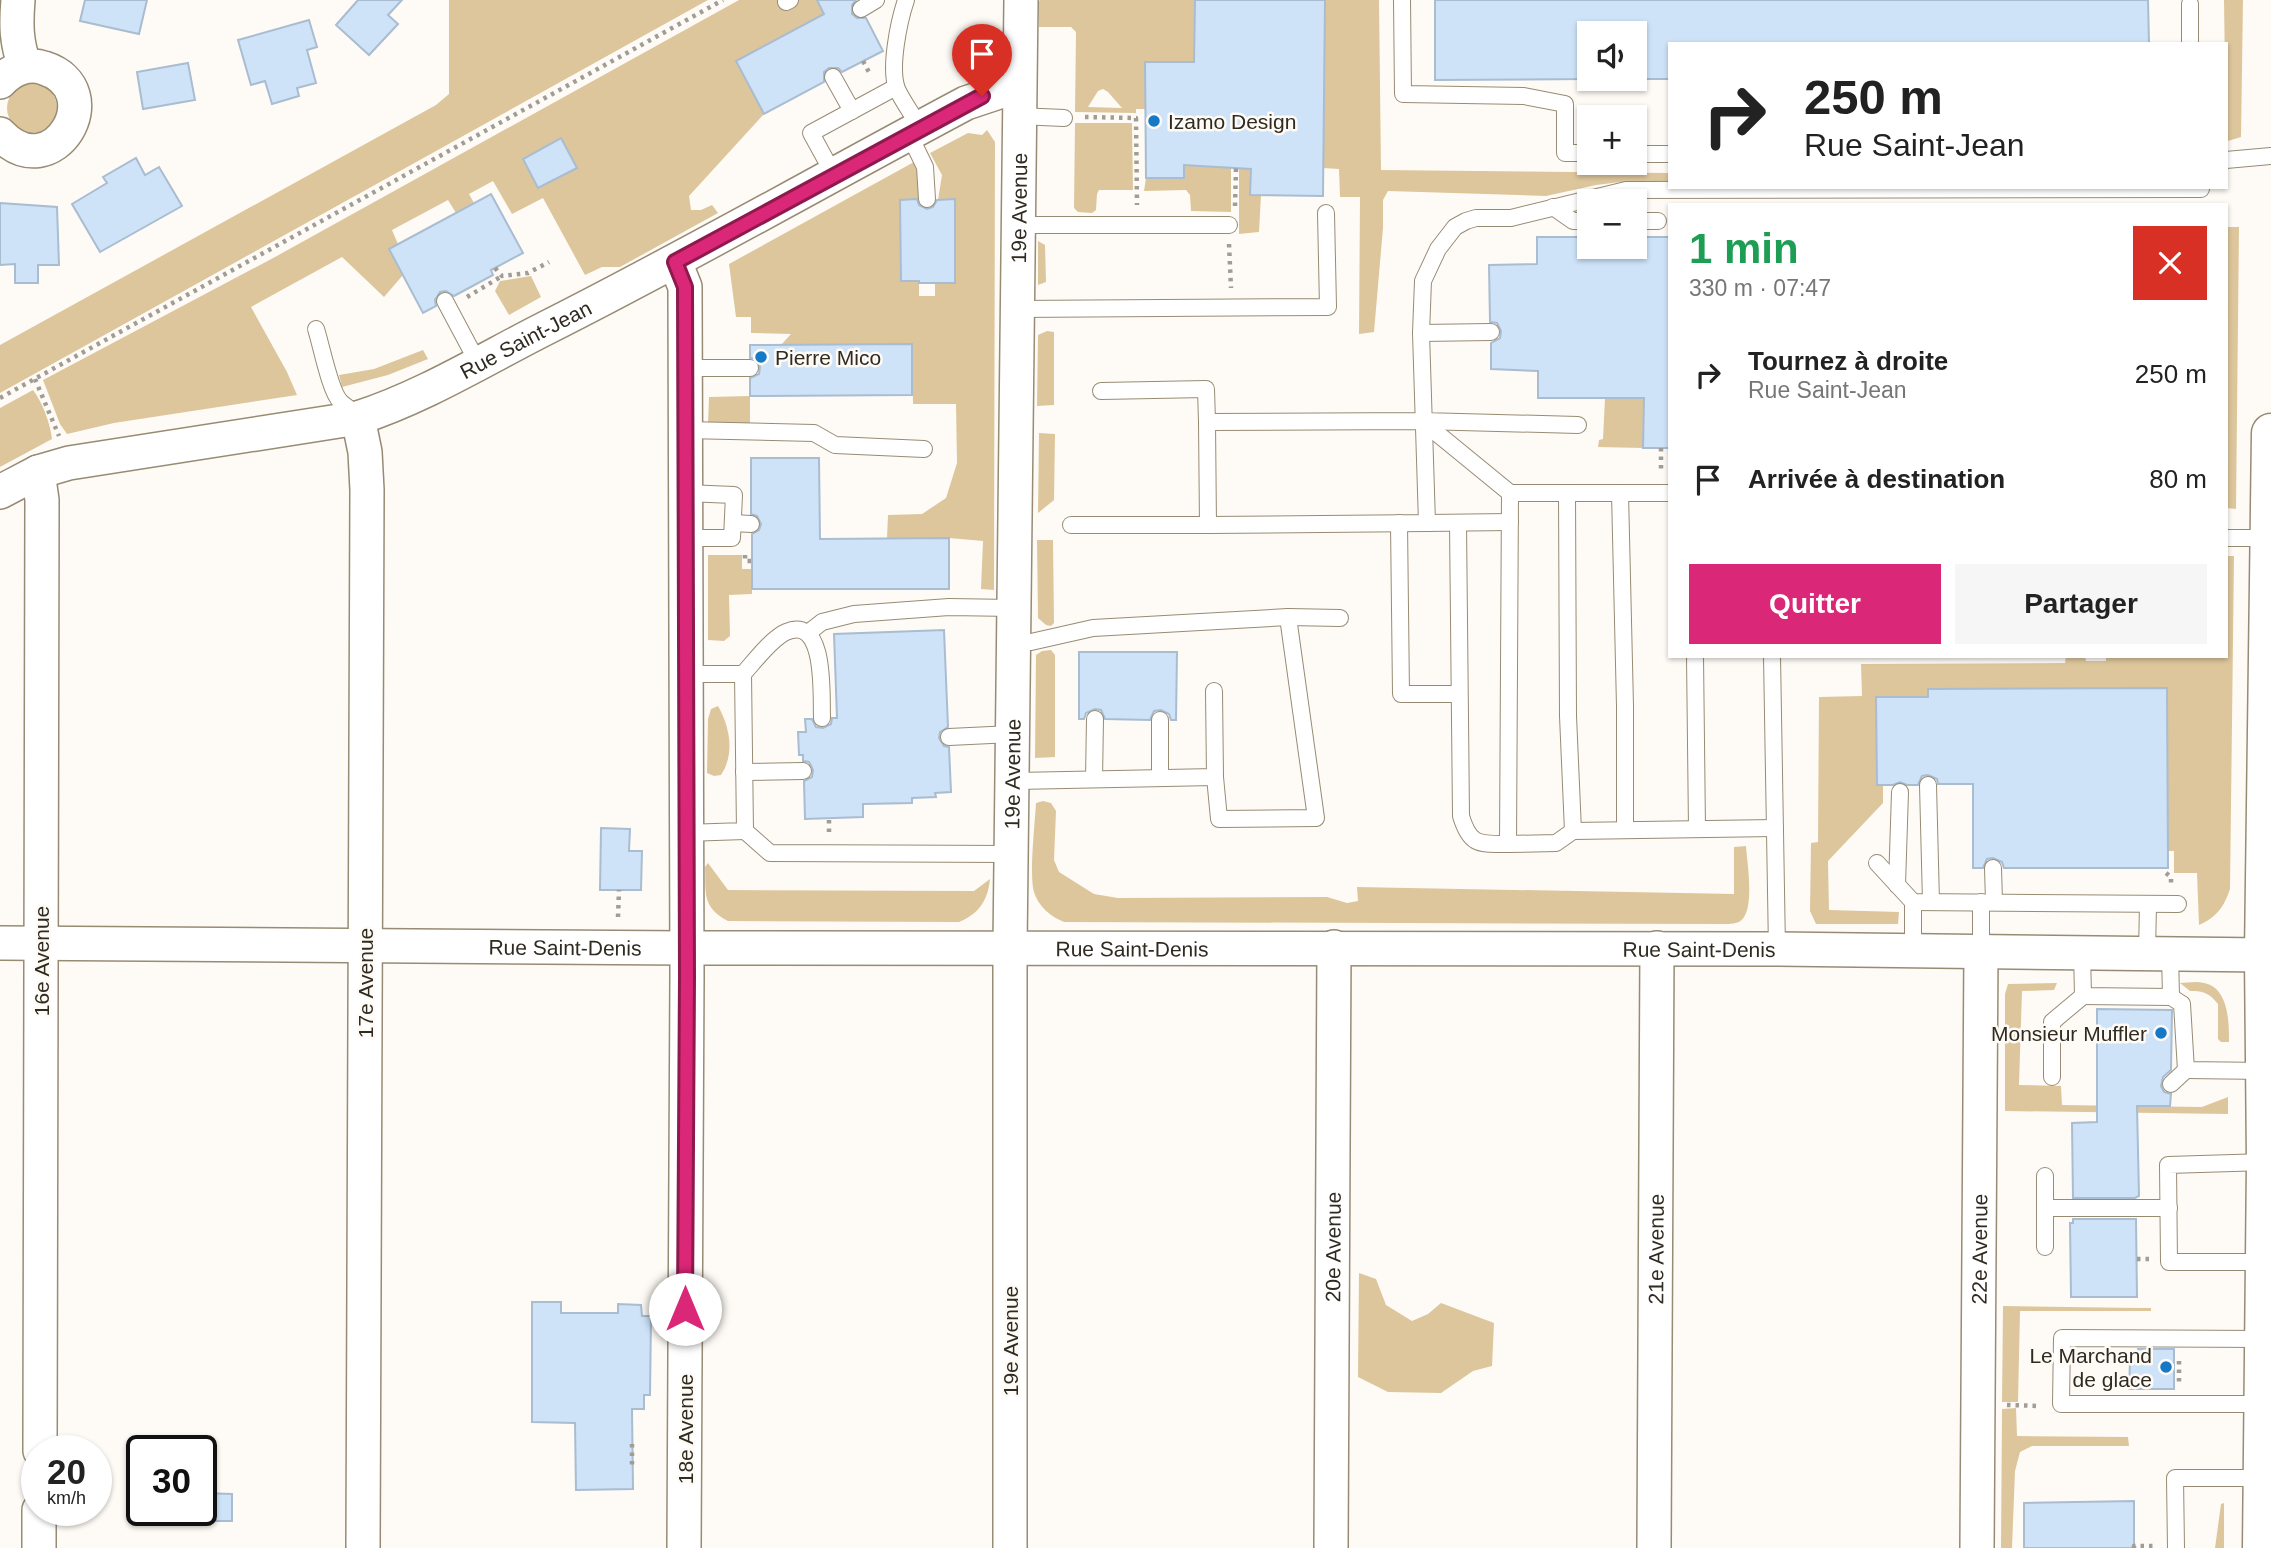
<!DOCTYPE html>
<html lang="fr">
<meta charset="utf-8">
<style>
:root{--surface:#fff;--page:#f6f6f6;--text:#222;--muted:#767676;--accent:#db2777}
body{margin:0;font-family:Helvetica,sans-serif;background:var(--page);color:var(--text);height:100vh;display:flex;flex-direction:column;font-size:26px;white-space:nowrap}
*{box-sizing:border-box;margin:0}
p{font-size:23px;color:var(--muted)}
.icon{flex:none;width:38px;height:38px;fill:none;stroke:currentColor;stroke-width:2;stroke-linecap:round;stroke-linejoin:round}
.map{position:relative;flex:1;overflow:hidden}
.side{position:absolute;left:1668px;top:203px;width:560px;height:455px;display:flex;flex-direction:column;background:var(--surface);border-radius:0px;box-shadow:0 2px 5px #0004}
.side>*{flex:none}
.guide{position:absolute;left:1668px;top:42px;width:560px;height:147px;border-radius:0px;box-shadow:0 2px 5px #0004;background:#fff;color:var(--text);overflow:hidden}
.tools{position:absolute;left:1577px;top:21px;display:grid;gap:14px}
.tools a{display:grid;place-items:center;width:70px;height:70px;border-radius:0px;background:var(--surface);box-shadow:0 2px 5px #0004;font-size:35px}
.speed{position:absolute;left:21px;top:1435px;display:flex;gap:14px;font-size:35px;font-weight:700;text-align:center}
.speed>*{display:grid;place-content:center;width:91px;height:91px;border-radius:50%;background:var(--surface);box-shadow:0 2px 5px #0004;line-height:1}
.speed small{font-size:18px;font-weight:400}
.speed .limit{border:4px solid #111;border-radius:10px;background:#fff;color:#111}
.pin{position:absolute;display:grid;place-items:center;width:60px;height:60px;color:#fff;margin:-72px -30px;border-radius:50% 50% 50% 0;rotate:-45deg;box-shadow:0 0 7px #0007}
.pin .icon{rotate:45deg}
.me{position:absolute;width:77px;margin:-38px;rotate:0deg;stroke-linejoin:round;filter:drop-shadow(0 0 5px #0008)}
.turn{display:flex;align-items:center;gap:24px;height:147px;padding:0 21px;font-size:32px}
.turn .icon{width:91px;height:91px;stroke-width:2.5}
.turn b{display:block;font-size:49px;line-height:60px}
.round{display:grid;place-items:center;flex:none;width:74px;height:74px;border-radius:0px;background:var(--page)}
.head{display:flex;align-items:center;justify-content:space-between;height:119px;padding:0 21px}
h1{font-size:42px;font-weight:700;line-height:52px;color:#1e9e55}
.button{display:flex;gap:14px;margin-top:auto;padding:14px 21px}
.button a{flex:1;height:80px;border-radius:0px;background:var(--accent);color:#fff;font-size:28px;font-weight:700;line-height:80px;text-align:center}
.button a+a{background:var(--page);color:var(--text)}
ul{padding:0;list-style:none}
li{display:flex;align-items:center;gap:21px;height:105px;padding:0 21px}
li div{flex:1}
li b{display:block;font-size:26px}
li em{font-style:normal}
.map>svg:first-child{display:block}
</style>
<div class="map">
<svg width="2271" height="1548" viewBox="0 0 2271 1548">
<rect width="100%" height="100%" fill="#fefbf6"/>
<!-- green -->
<g fill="#ddc69c" fill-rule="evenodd">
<path d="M449,0H708L0,393V345L436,105L449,94Z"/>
<path d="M739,0H817L824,14L736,61L764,114L689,196L691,210H701L712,205L718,213L620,267H602L585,275L543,198L512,214L493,181L469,194L474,203L456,213L448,200L392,230L398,244L389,249L403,275L384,297L342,257L251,307L287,372L297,395L114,423L67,434L60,424L43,380L275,257ZM561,138L577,168L538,188L523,158Z"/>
<path d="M1040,0H1195L1194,62H1145V109H1136V113L1075,112L1076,32L1071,27H1039L1038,2ZM1103,89L1108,92L1122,108L1088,107L1098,91Z"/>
<path d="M1324,0H1379L1381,170L1669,173L1670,181H1629L1596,185L1546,196L1388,191L1383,200V228L1374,332L1359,334L1360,197H1340L1339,169L1323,168Z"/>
<path d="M2224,0H2243L2241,137L2228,141L2226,139Z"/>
<circle cx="32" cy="108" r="25"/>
<path d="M1075,123H1132L1133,190H1099L1097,194L1096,210L1092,213L1078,212L1074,208Z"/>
<path d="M987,130L995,142L994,590L981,589L983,541L949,538H887L888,515L922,514L946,498L957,463L956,404H913L912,344L781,345L791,334L751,333V317H736L729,264L914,162L918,176V199L901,200L919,281V296H935V283L955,282V200H938L942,175L930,153L968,133L982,135Z"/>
<path d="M1184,153H1224V167L1231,168V212L1191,211L1190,195L1186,190L1144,191L1146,178H1184Z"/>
<path d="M1239,168H1251V194L1261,195L1259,232L1239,234Z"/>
<path d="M2227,227H2239L2236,509L2226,508Z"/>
<path d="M1038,241L1045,245L1046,282L1038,285Z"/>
<path d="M531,276L541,297L509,315L495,291L500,281Z"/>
<path d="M1047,331L1054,332V405L1037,406L1038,335Z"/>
<path d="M423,350L428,359L388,375L342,387L339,375L374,369Z"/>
<path d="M33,390C43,403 50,423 52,439L0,467V408Z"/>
<path d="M750,396V423L708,424L709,397Z"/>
<path d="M1605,398H1644L1643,448L1598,447L1599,440L1603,439Z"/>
<path d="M1039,433L1055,434L1054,500L1038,513Z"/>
<path d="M1037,540H1053L1054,623L1051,626L1046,625L1038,618Z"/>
<path d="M708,555H742V569H752V594L729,595L730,636L724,641L708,640Z"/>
<path d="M2226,556H2234L2230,889C2224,907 2217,917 2199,925L2197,873H2174V851H2168L2167,688L1929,689L1928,697H1877V784L1883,785V803L1828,861L1829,910L1899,912L1898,924H1816L1810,911L1811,843L1818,842L1819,697L1862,696L1861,664L2065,663L2066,656H2085L2086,661H2106V656H2226Z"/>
<path d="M1051,650L1055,655V757L1035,758L1036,655L1042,651Z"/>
<path d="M718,706C730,727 735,754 721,775L714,776L707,773L708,719L711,709Z"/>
<path d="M1043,801L1051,803L1056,811L1054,860L1059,872L1094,894L1118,898L1327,897L1347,903L1358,901L1357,887L1734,894V847L1746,846C1747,863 1756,913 1739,922C1737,923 1730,924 1728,924L1064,922C1051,917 1038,906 1034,892C1029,875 1035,823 1036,803Z"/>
<path d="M708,863L728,890L974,891L990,879C988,900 979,914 959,922L728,921C702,907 706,894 705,867Z"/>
<path d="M2057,983L2054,990L2022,991L2019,1085L2061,1086L2062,1105L2202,1107L2228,1097V1114L2005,1111V994L2008,984Z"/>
<path d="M2180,983C2187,983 2196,981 2204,983C2229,988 2229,1022 2229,1042H2221L2218,1039V1004C2209,993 2204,991 2190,991Z"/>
<path d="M1359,1273L1376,1279L1386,1305L1412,1321L1428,1314L1441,1303L1494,1323L1492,1366L1473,1371L1441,1393L1388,1392L1358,1377Z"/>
<path d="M2003,1306L2141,1308H2151V1311H2020L2018,1402H2002Z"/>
<path d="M2016,1408L2017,1436L2128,1437L2129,1446H2032L2020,1452L2015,1471L2012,1548H2001L2002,1409Z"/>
<path d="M2224,1503V1548H2215L2221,1504Z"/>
</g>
<!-- building -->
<g fill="#cee3f8" stroke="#a9bcd0" stroke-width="2">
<path d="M85,0H147L139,34L80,21Z"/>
<path d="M358,0H402L388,15L398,24L369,55L336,25Z"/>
<path d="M817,0H856L852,5V14L857,18H866L883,51L842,72L838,68H829L824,72V82L764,114L736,61L824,14Z"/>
<path d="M1195,0H1325L1323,196L1250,195L1251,169L1184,165V178H1146L1145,62H1194Z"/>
<path d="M1435,0H2148L2149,44H1670V79H1634V33H1589V79L1435,80Z"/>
<path d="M309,20L317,47L307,50L316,83L297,88L299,96L272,104L265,81L251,85L238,40Z"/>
<path d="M188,63L195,100L143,109L137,72Z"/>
<path d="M561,138L577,168L538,188L523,159Z"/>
<path d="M136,158L145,175L159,167L182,206L100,252L72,204L107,183L103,177Z"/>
<path d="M491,194L523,253L491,270L493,275L454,296L446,291L440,292L435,300L436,306L423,313L389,249Z"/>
<path d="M917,199L919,205L927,209L933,207L937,200L955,199V283H919V281H901L900,200Z"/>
<path d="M0,203L57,207L59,265H38V283H15V264L0,265Z"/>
<path d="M1537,237H1589V247H1634V237H1670V448H1643L1644,398H1538V371L1491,369V343L1500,338L1501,331L1497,323L1490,322L1489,265L1537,264Z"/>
<path d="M912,344V395L750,396V378L759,374L760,367L756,359L750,358V345Z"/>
<path d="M751,458H819L820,539L949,538V589H752V534L759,530L761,524L757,516L751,514Z"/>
<path d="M944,630L948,727L940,732L939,738L944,746L949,747L951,792L935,793L936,797L912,798V803L863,804V817L805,819L804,781L812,777L813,770L809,762L803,761V755H799L798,732H806L805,719H812L816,727L823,728L831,724L832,718H837L834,634Z"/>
<path d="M1079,652H1177L1176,720H1171L1169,714L1161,710L1154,711L1150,720L1105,719L1101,710L1095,709L1086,713L1084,719H1079Z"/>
<path d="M2167,688L2168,868H2004L2002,862L1993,858L1987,859L1983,868H1973V784H1938L1937,779L1928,775L1922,776L1918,785H1907L1900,782L1893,785H1877L1876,697H1928V689Z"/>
<path d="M601,828L630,829L629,851H642L641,890H600Z"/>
<path d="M2097,1009L2172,1010L2171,1070L2163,1077L2161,1086L2164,1092L2171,1094L2170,1106H2137L2139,1196L2135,1198H2073L2072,1123L2097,1122Z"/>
<path d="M2073,1219H2136L2137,1297H2071L2070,1223H2073Z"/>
<path d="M532,1302H561V1313H618V1304L641,1305L642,1316H651L650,1395H644V1409H632L633,1489L576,1490L575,1423L532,1422Z"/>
<path d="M2138,1349H2174V1389H2129L2130,1361H2138Z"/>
<path d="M203,1493L232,1494V1521H203Z"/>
<path d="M2134,1501V1548H2024V1503Z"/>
</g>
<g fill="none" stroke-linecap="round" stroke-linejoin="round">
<defs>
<g id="service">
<path d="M906,0C899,21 889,68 897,89C903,102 913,115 920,128"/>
<path d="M1402,0L1403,94L1524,96L1565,104V153H1589"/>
<path d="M786,2L790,0"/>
<path d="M861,9L876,0"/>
<path d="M2190,44V4"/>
<path d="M833,77L852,111"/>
<path d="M1018,116L1064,118"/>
<path d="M909,134L925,167L927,199"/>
<path d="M1634,154H1670"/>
<path d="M2226,160L2271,156"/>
<path d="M834,175L811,133L896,87"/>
<path d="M1553,207L1573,221H1589"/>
<path d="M1634,221H1658"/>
<path d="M1017,225H1229"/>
<path d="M445,301L478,363"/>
<path d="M1016,309L1328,307L1326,213"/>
<path d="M316,329C321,344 330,391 340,401C345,407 352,409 357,416"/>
<path d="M1421,333L1491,332"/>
<path d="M685,368H750"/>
<path d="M1101,391L1206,389L1207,422"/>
<path d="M1422,421L1510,493H1670"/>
<path d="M1578,425L1422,421L1207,422L1208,525L1427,523L1421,333L1423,281L1438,249L1455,227L1466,221L1476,218H1511L1626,190L2201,189"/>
<path d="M685,430L814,433L835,445L924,449"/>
<path d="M1510,493L1508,844L1556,843L1573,831L1775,828"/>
<path d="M1567,493L1568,716L1573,831"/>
<path d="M1620,493L1625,706V830"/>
<path d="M733,523L751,524"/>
<path d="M1399,523L1401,694H1459"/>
<path d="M1427,523L1510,522"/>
<path d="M1458,523L1461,816C1470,846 1479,844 1508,844"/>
<path d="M1071,525H1208"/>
<path d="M685,538H732L734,495L685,493"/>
<path d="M2226,538H2269"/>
<path d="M1288,617L1340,618"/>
<path d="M808,633L822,622L854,614L949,607L1013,608"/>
<path d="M1013,642H1031L1093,628L1288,617L1316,818L1219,819L1215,777"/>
<path d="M1695,656L1697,829"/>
<path d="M1772,656L1777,949"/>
<path d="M685,674H743L745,831L685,833"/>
<path d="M743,674C754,662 772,638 786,632C827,614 821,697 822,718"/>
<path d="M949,737L1012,734"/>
<path d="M744,772L803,771"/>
<path d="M1160,778V720"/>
<path d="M1094,779L1095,719"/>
<path d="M1011,781L1215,777L1214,691"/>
<path d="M1928,785L1931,902"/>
<path d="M745,831L770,853L1010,854"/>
<path d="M1877,863L1913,902L2178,904"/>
<path d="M1993,868L1994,902"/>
<path d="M1897,885L1900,792"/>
<path d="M1913,902V950"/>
<path d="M1981,902V950"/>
<path d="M2082,951L2083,996L2171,997L2182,1004L2186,1070L2265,1071"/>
<path d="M2147,953L2148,904"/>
<path d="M2170,953L2171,997"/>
<path d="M2052,1077V1022L2083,996"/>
<path d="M2171,1084L2186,1070"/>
<path d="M2045,1176V1208H2169"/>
<path d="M2045,1208V1247"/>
<path d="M2265,1262H2169L2168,1165L2266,1162"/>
<path d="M2263,1404H2061L2062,1338L2264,1339"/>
<path d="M2176,1548L2175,1478H2263"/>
</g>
<g id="minor">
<path d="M18,0C16,24 16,43 25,66"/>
<path d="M0,82C11,70 28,62 44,68C112,90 53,190 0,134"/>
<path d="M675,262L685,287L687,976L684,1548"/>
<path d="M358,418L365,452L367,490L363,1548"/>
<path d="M38,472L42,500L40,1451"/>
<path id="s1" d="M0,492L38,472L69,463L358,418C423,397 483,360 544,329C687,257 825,178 966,103L999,92L1019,91"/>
<path id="s2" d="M0,943L686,948L1777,949L2264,955"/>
<path d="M39,1548V1510"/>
<path id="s3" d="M1010,1548V947L1021,0"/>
<path id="s4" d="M1331,1548L1334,947"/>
<path id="s5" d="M1654,1548L1657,948"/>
<path id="s6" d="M1977,1548L1981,950"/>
</g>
<path id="secondary" d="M2262,1548L2266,1162L2264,955L2271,433"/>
</defs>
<!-- service casing -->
<use href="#service" stroke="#978b74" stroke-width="18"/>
<!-- minor casing -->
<use href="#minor" stroke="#978b74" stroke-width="36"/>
<!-- secondary casing -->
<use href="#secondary" stroke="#978b74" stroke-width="41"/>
<!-- path -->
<g stroke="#a19d96" stroke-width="4.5" stroke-dasharray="3.5 5" stroke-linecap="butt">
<path d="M863,61L871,76"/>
<path d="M1085,117L1136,118L1137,205"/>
<path d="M1235,206L1236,168"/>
<path d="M1229,244L1231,288"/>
<path d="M495,268L502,276L528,273L549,262"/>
<path d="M467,297L502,276"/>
<path d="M35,379L59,436"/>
<path d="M0,398L723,0"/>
<path d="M1661,448V472"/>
<path d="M745,555V561H752"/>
<path d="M829,832V818"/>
<path d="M2166,873L2171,877V884"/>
<path d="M618,917L619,890"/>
<path d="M2137,1259H2150"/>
<path d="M2179,1361V1384"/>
<path d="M2007,1405L2040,1406"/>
<path d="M632,1444V1468"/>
<path d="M2134,1548V1546H2154"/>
</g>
<!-- service -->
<use href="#service" stroke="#fff" stroke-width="16"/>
<!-- minor -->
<use href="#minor" stroke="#fff" stroke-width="33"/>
<!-- secondary -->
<use href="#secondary" stroke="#fff" stroke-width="38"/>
</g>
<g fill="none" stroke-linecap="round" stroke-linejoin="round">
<defs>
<path id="route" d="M685,1309L687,976L685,287L675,262L982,96"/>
</defs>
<!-- route casing -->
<use href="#route" stroke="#8e194d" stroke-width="18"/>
<!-- route -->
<use href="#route" stroke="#db2777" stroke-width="12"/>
</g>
<!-- markers -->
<g fill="#1579c5" stroke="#fefbf6" stroke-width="2.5">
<circle cx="1154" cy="121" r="7"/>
<circle cx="761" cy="357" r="7"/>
<circle cx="2161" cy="1033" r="7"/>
<circle cx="2166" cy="1367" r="7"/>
</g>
<g text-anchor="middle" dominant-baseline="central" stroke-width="5" stroke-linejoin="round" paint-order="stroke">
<!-- poi labels -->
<g font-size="21" fill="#302b21" stroke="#fefbf6" text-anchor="start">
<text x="1168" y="121">Izamo Design</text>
<text x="775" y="357">Pierre Mico</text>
<text x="2147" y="1033" text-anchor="end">Monsieur Muffler</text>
<text x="2152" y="1355" text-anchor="end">Le Marchand<tspan x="2152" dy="24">de glace</tspan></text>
</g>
<!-- street labels -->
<g font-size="21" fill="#302b21" stroke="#fefbf6">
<text stroke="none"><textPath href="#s3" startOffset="1340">19e Avenue</textPath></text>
<text stroke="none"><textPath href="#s1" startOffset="553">Rue Saint-Jean</textPath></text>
<text stroke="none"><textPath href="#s3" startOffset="774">19e Avenue</textPath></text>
<text stroke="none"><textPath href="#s2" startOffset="565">Rue Saint-Denis</textPath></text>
<text stroke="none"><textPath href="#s2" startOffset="1132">Rue Saint-Denis</textPath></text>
<text stroke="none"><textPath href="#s2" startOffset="1699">Rue Saint-Denis</textPath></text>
<text transform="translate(41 961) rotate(-90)">16e Avenue</text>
<text transform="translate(365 983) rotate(-90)">17e Avenue</text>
<text stroke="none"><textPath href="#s4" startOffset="301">20e Avenue</textPath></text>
<text stroke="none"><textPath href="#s5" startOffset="299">21e Avenue</textPath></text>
<text stroke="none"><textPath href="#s6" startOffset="299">22e Avenue</textPath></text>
<text transform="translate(1010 1341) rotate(-90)">19e Avenue</text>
<text transform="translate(685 1429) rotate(-90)">18e Avenue</text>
</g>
</g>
</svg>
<div class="tools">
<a><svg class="icon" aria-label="sound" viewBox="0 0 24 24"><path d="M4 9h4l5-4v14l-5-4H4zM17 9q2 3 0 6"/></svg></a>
<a>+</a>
<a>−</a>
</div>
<div class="speed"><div>20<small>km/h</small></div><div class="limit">30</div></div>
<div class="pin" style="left:982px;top:96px;background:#d93025"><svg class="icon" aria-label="arrive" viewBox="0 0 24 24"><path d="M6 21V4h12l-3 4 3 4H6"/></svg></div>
<svg class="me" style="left:685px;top:1309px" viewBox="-20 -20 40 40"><circle r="19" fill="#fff"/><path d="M0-13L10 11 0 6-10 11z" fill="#db2777"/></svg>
<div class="guide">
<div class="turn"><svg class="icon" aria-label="right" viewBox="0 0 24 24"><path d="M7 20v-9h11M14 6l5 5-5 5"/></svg><div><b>250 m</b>Rue Saint-Jean</div></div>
</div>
<section class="side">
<div class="head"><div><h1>1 min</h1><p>330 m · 07:47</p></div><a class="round" style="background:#d93025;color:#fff"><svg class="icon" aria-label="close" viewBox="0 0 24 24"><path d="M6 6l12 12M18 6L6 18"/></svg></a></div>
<ul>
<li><svg class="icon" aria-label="right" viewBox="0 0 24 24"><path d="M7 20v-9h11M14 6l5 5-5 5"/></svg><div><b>Tournez à droite</b><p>Rue Saint-Jean</p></div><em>250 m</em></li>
<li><svg class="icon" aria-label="arrive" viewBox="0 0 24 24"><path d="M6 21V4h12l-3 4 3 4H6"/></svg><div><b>Arrivée à destination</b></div><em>80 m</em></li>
</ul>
<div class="button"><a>Quitter</a><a>Partager</a></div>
</section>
</div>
